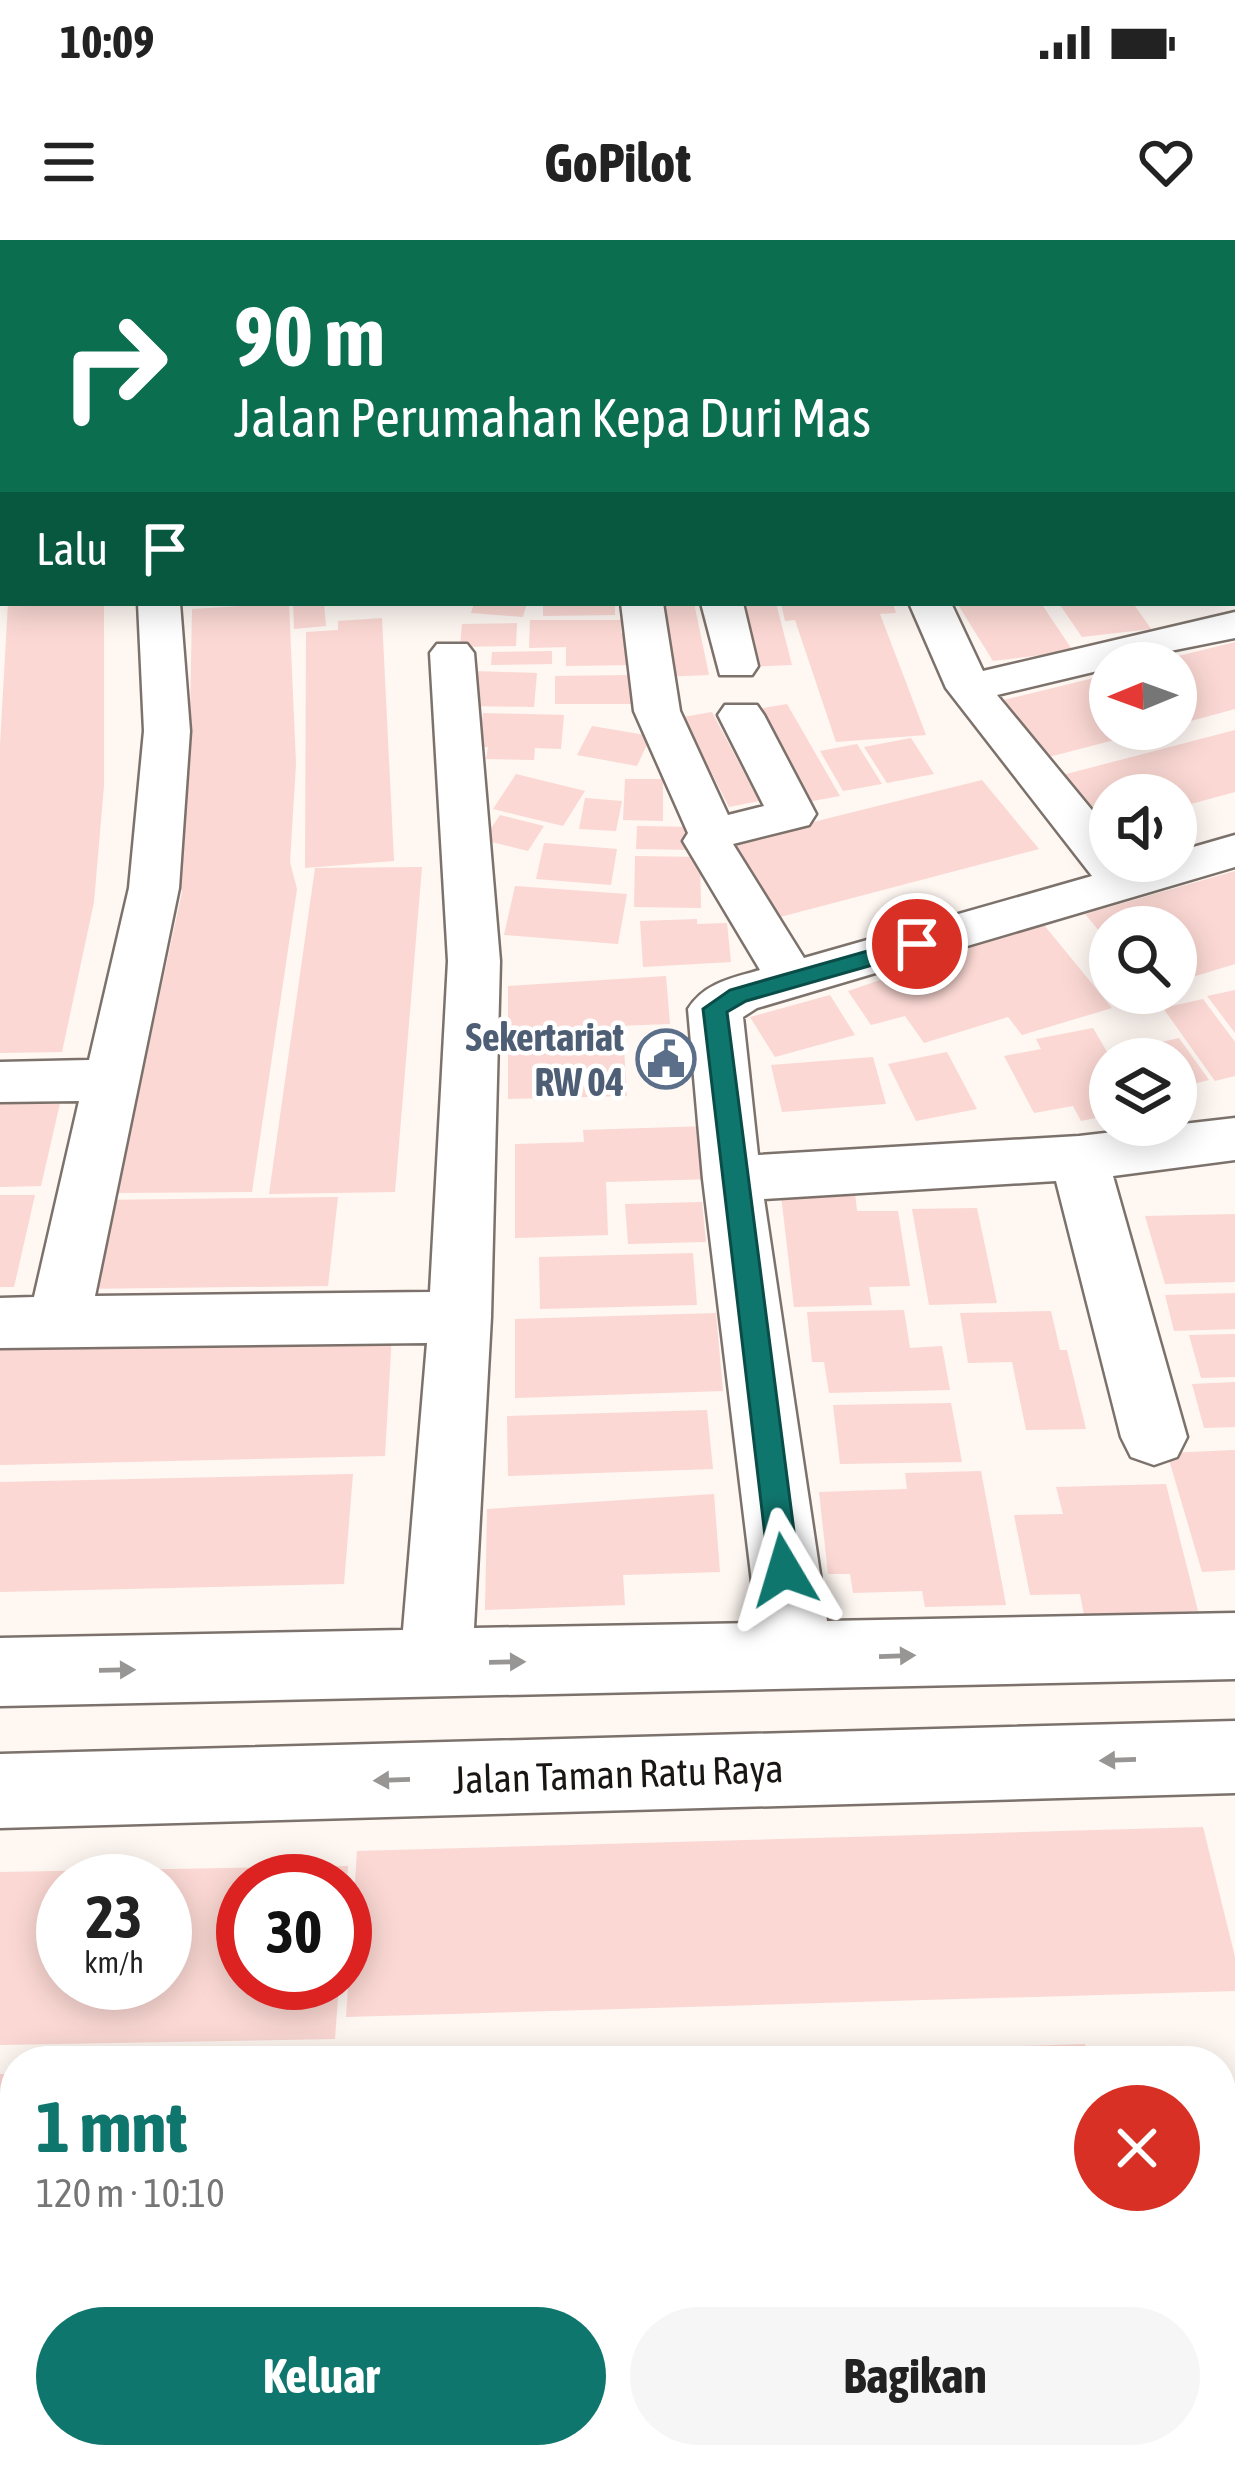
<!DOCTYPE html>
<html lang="id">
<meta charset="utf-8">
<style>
:root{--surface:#fff;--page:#f6f6f6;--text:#222;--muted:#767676;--accent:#0f766e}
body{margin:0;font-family:"Asap Condensed",sans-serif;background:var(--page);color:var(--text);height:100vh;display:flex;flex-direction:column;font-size:45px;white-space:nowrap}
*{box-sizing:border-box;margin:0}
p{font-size:39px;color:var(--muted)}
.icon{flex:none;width:66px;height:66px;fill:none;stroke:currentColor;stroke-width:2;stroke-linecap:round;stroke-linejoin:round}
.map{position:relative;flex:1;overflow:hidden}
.side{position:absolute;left:0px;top:1806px;width:1236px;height:423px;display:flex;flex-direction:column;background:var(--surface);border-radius:48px 48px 0 0;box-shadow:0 6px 30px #0003}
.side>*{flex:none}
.guide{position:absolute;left:0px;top:0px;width:1236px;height:366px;box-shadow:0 6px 30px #0003;background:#0b6e4f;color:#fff;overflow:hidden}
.needle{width:78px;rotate:269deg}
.controls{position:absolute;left:1089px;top:402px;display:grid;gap:24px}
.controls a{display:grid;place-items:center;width:108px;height:108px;border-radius:50%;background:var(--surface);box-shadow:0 6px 30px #0003;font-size:60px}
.speed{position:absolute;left:36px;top:1614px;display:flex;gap:24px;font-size:60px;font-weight:700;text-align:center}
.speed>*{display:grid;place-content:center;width:156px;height:156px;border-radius:50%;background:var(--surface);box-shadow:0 6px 30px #0003;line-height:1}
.speed small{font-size:30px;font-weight:400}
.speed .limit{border:18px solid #d22;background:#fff;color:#111}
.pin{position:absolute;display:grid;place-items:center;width:102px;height:102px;color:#fff;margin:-51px;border:6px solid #fff;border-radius:50%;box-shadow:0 3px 12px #0007}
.me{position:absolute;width:132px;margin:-66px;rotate:353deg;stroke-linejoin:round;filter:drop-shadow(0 0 9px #0008)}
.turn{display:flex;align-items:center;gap:42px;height:252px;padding:0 36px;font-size:54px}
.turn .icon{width:156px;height:156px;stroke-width:2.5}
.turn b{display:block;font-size:84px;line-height:102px}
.then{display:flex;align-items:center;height:114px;padding:0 36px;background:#0003;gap:24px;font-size:45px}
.round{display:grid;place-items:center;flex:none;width:126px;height:126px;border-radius:63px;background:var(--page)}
.summary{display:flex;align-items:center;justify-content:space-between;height:204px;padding:0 36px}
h1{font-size:72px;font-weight:700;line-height:90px;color:var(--accent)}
.action{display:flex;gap:24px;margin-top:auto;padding:24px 36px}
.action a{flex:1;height:138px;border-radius:72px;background:var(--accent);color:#fff;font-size:48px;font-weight:700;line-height:138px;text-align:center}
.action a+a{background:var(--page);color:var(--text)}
.status{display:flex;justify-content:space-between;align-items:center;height:84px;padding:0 60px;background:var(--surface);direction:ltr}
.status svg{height:33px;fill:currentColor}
header{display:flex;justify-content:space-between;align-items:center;height:156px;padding:0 36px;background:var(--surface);font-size:54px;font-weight:700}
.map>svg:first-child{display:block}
</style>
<div class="status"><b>10:09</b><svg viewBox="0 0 49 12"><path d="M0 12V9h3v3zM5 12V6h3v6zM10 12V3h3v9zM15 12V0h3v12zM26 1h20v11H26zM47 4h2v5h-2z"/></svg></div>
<header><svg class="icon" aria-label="menu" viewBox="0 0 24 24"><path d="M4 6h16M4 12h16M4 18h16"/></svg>GoPilot<svg class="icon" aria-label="heart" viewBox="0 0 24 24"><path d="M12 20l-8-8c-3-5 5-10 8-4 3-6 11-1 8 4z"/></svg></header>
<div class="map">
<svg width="1235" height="2227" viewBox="0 0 1235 2227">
<rect width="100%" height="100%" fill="#fef7f2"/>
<!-- building -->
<g fill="#fbd8d3" fill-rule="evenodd">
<path d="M8,363H104V545L94,662L62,812L0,813V505Z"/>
<path d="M289,363L296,524L290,622L297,649L252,952L117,953L182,652L176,629L189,534L192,369Z"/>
<path d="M293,363H324L326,386L294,389Z"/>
<path d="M474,363H527L523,377L471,373Z"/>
<path d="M543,363H615V375L543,376Z"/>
<path d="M648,363H694L709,435L661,437Z"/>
<path d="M730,363H776L792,425L744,427Z"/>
<path d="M781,363H893L896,373L880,374L926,495L836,502L795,380L785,381Z"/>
<path d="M957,363H1041L1073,411L993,421Z"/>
<path d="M1133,363L1151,389L1082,397L1060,365Z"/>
<path d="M382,378L394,621L305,628L306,392L338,390V381Z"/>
<path d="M530,380H621V393H633L634,425L566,426V407L529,408Z"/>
<path d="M517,383L516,406L460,407L462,384Z"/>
<path d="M1235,402V469L1176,485V423L1158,421Z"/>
<path d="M552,411V424L491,425L492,412Z"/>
<path d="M474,431L537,433L534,467L469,466Z"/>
<path d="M1110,434V489L1153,490L1045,518L995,462Z"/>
<path d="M630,435L631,464H555V436Z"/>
<path d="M787,464L840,556L791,565L740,472Z"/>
<path d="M712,472L759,561L729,567L683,477Z"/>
<path d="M483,473L564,475L561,509L535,508L534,520L486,519L488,507H478Z"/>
<path d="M592,486L651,496L637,526L577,515Z"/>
<path d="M1235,490V552L1176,568V555H1110V586L1098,589L1051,538Z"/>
<path d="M911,498L934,534L887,543L864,507Z"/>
<path d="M857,504L882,544L843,551L820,511Z"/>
<path d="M516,534L585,551L563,586L493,569Z"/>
<path d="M625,539H663V581L623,580Z"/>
<path d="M982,540L1039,609L761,682L713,607Z"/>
<path d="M585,558L622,561L616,591L579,589Z"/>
<path d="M500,575L544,586L528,611L483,600Z"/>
<path d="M637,586L696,587V610L636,609Z"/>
<path d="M544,603L617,609L611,645L536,639Z"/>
<path d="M635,616L700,617L701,668L634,667Z"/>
<path d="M422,627L395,952L269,954L315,628Z"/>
<path d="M1235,631V724L1176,742V687H1110V704L1085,674Z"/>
<path d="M515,646L627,654L618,704L504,695Z"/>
<path d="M697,679V684L727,683L731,722L643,727L640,681Z"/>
<path d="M1044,685L1112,768L1022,795L1008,777L924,803L905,776L871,785L848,751L959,713L956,710Z"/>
<path d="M666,736L670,784L616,786V798L508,801V746Z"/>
<path d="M1235,750V793L1207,756Z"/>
<path d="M830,755L855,795L775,817L750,777Z"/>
<path d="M1203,759L1235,802V836L1215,841L1163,768Z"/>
<path d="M1093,788L1110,817V875L1081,881L1073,866L1034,873L1004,816L1041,809L1036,799Z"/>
<path d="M1179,798L1209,840L1176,848V819H1147L1139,807Z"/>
<path d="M685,799L687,839H647L646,800Z"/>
<path d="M624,809L627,856L508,859V812Z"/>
<path d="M947,812L977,869L916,881L888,824Z"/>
<path d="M873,817L886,864L782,872L771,825Z"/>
<path d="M60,863L41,946L0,947V864Z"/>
<path d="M709,886L714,939L606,942L608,995L515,998V904L584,902L583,890Z"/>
<path d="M855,953L857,971H898L910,1046L869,1047L872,1065L794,1067L781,955Z"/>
<path d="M0,955H35L14,1047H0Z"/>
<path d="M338,957L328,1046L80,1049L99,960Z"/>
<path d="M702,962L706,1002L628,1004L625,964Z"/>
<path d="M977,968L997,1063L929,1065L912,969Z"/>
<path d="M1235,974V1042L1165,1044L1145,976Z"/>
<path d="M693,1013L697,1065L540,1069L539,1017Z"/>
<path d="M1235,1053V1089L1174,1091L1165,1055Z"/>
<path d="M904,1070L910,1108L942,1106L950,1150L829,1153L824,1122H812L807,1072Z"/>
<path d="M1051,1071L1060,1110H1067L1086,1189L1026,1190L1012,1122L968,1123L960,1073Z"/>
<path d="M716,1073L723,1151L515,1158V1079Z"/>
<path d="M392,1093L385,1216L0,1225V1101Z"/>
<path d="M1235,1094V1137L1201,1138L1189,1095Z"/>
<path d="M1235,1142V1187L1204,1188L1192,1144Z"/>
<path d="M951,1163L962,1222L840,1224L833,1165Z"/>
<path d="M707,1170L713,1229L508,1236L507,1176Z"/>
<path d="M1235,1210V1330L1202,1332L1167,1213Z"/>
<path d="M981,1231L1006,1365L925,1367L922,1351L853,1353L850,1334H828L819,1252L907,1249L905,1233Z"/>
<path d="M353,1234L344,1344L0,1352V1242Z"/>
<path d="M1166,1244L1198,1371L1084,1375L1080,1354L1030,1355L1014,1275L1063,1274L1056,1247Z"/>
<path d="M714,1254L720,1332L623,1335L625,1365L485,1370L487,1269Z"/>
<path d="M1203,1587L1235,1717V1751L346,1777L357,1611Z"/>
<path d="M348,1626L347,1641H243V1743H339L335,1799L0,1805V1632ZM63,1641H165V1743H63Z"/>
<path d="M1085,1804L1088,1821H665L664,1817Z"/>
<rect x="0" y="1834" width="15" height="258"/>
<path d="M1235,2099V2227H1083L1081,2214H1221V2100Z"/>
<path d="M0,2190H15V2214H150L148,2227H0Z"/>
<path d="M441,2214L440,2227H354V2215Z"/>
<path d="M651,2214H743L744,2227H651Z"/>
<path d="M746,2214H926L927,2227H747Z"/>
<path d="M643,2217V2227H546V2221Z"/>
</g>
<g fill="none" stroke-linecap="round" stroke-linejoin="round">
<defs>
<g id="minor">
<path d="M408,0H465L463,3Z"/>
<path d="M761,0H793L795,3H763Z"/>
<path d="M1034,0H1066L1068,3H1036Z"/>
<path d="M1214,0H1235V12L1233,3Z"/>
<rect x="0" y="70" width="3" height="20"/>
<path d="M3,147V172L0,173V148Z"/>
<path d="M3,213V240L0,241V214Z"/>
<path d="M138,363H180L190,491L179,648L95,1056L430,1052L448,721L430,413L437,404H467L474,413L500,721L491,1077L474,1388L757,1383L703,939L688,769C704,743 732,738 760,730L683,601L688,593L634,471L621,363H663L680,471L728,575L764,566L718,475L725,465H757L764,475L816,574L809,585L733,604L804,718L1092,636L946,448L909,363H951L983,431L1235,372V398L1110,423V428L997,455L1110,592V621H1176V612L1235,595V627L757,768L743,777L758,915L1079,896L1235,878V920L1113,936L1187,1197L1177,1217L1154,1225L1131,1217L1121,1197L1056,941L764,959L827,1381L1235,1373V1439L0,1466V1398L403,1390L427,1103L0,1108V1058L34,1057L79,861L0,862V822L89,820L129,648L144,491Z"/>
<path d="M701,363H743L758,426L752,435H720Z"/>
<path d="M1235,1481V1553L0,1588V1514Z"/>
<path d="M1235,2036V2126L1221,2127V2037Z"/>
<rect x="0" y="2088" width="15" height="92"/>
<path d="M1022,2214H1116L1118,2227H1024Z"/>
</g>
</defs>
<!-- minor casing -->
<use href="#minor" stroke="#7c726b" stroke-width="5"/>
<!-- minor -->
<use href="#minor" fill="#fff" fill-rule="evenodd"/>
</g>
<!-- one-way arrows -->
<defs><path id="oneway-solid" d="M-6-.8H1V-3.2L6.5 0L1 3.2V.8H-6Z" transform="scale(3)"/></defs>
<g fill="#989695">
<use href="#oneway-solid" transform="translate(897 1416) rotate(-2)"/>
<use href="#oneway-solid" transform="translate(507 1422) rotate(-1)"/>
<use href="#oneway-solid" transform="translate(117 1430) rotate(-1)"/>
<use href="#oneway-solid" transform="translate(1118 1520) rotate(178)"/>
<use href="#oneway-solid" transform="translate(392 1540) rotate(178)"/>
</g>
<!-- route -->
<path fill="#0f766e" stroke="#0a4d48" stroke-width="3" d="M917,697L925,699V710L746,761L727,772L799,1330L784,1343L769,1330L703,769L730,750Z"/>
<!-- icons -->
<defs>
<symbol id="civic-ring" viewBox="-11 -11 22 22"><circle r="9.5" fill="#fff" stroke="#5c6f8a" stroke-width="1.5"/><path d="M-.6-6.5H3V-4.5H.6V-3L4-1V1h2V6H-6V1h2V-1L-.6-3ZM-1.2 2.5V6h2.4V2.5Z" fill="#5c6f8a"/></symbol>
</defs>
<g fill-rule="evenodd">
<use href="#civic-ring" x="633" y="786" width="66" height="66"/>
</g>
<g text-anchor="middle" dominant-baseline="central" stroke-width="9" stroke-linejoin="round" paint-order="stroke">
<!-- service labels -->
<g font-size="39" font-weight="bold" fill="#4e5e75" stroke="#fff" text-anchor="end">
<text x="624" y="797">Sekertariat<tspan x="624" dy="45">RW 04</tspan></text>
</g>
<!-- street labels -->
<g font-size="39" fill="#1a1614" stroke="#fff">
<text transform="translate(618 1534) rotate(-2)">Jalan Taman Ratu Raya</text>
</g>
</g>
</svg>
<div class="controls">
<a><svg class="needle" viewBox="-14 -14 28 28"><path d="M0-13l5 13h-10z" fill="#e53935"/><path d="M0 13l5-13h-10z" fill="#767676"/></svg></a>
<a><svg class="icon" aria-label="sound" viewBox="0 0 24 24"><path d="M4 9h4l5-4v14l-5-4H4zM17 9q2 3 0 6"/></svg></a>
<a><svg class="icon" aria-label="search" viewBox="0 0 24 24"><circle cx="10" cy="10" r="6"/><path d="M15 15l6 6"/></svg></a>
<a><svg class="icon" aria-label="layers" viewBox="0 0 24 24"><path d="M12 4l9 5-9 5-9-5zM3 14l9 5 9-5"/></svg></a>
</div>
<div class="speed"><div>23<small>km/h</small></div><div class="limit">30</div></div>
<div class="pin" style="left:917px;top:704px;background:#d93025"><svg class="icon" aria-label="arrive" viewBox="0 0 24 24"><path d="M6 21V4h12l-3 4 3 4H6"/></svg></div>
<svg class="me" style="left:784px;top:1330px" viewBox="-20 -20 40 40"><path d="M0-17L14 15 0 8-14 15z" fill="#0f766e" stroke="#fff" stroke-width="4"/></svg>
<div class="guide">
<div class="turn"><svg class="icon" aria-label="right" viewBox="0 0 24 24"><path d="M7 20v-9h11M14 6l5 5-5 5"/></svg><div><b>90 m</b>Jalan Perumahan Kepa Duri Mas</div></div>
<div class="then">Lalu<svg class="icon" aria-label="arrive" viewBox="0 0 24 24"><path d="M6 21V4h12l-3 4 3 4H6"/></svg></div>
</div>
<section class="side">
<div class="summary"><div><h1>1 mnt</h1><p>120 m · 10:10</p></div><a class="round" style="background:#d93025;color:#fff"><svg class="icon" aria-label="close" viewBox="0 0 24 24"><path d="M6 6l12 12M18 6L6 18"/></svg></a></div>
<div class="action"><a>Keluar</a><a>Bagikan</a></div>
</section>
</div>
